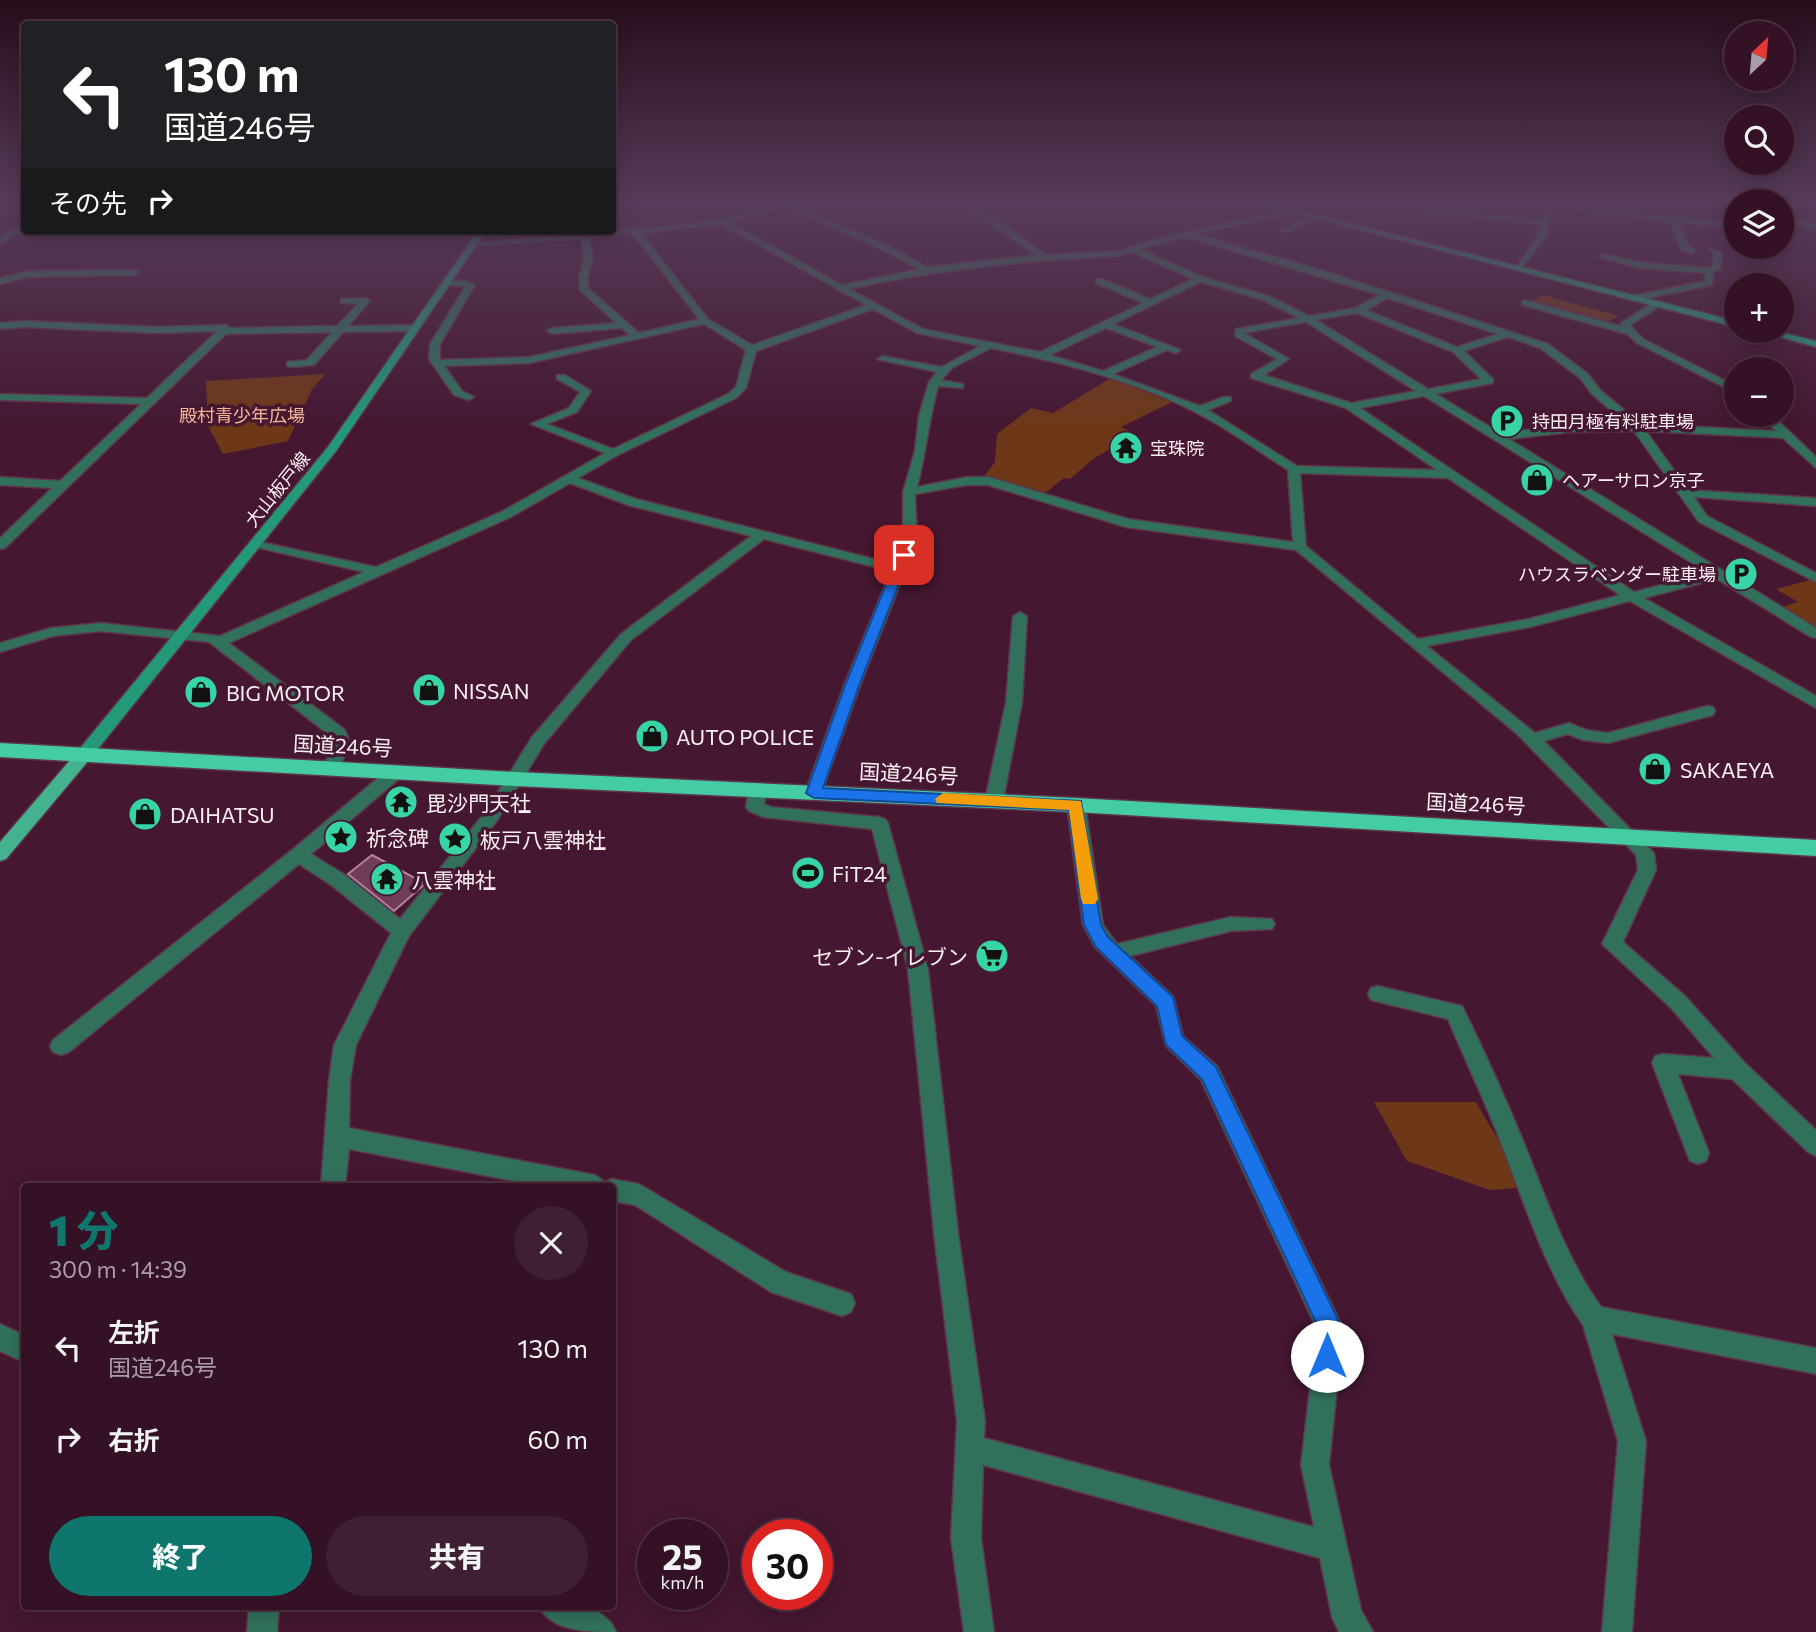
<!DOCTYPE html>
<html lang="ja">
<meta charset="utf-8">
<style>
:root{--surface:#341125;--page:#3f1f32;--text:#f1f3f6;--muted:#a99da7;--line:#4e3142;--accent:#0f766e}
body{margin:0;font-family:Commissioner,"Noto Sans JP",sans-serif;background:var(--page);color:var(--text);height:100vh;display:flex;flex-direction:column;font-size:26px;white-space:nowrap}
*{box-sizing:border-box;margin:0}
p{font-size:23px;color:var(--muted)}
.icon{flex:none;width:38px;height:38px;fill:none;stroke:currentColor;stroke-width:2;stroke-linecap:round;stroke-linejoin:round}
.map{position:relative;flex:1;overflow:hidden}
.side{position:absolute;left:21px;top:1183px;width:595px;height:427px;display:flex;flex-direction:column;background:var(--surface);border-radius:7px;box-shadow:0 4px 18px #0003,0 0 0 2px var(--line)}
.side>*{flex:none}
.top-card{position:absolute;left:21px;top:21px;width:595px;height:214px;border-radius:7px;box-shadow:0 4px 18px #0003,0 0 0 2px var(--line);background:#202124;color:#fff;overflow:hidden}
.needle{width:46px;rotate:26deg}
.controls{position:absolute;left:1724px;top:21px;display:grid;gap:14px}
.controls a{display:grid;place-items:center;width:70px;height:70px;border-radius:50%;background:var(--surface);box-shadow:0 4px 18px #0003,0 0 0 2px var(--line);font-size:35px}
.speed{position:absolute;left:637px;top:1519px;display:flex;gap:14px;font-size:35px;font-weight:700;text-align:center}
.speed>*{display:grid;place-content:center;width:91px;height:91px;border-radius:50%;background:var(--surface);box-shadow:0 4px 18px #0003,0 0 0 2px var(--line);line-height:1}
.speed small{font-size:18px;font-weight:400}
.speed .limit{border:10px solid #d22;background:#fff;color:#111}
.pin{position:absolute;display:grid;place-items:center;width:60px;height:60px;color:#fff;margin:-30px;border-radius:14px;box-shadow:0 4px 10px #0006}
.me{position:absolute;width:77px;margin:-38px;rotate:0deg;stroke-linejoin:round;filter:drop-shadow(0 0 5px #0008)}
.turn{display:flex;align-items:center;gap:24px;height:147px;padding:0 28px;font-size:32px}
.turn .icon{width:91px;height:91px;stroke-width:2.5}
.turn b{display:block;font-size:49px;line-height:60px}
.then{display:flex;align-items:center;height:66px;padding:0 28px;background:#0003;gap:14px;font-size:26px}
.round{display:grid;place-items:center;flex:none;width:74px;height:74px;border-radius:37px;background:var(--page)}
.summary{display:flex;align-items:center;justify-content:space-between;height:119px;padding:0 28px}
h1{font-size:42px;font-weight:800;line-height:52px;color:var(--accent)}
.button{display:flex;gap:14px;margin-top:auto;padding:14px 28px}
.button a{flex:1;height:80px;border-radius:42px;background:var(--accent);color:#fff;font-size:28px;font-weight:800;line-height:80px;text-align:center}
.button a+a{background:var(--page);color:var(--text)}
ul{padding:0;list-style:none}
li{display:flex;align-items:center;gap:21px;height:91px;padding:0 28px}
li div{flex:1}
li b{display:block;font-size:26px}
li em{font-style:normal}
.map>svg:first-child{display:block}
</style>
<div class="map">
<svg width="1816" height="1632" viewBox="0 0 1816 1632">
<rect width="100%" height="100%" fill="#451731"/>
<!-- green -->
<g fill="#6e3818">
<path d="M1543,295L1619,316L1609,321H1600L1531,301Z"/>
<path d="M325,374L312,389L288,441L223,454L208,426L206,381Z"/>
<path d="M1111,378L1172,402L1121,427L1135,434L1093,459L1070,479L1064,478L1044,494L985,475L995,462L997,434L1031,408L1053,413Z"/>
<path d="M1814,579L1816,581V628L1782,607L1798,602L1776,589Z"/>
<path d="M1374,1102H1476L1500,1143L1517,1188L1490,1190L1407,1161Z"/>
</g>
<!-- building -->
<path fill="#6f3d57" stroke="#b8809c" stroke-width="2" d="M372,855L415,878L425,884L394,911L348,874Z"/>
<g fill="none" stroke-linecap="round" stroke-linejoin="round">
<defs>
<g id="street">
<path d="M795,201H807L794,205L895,249L927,267L1035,255L989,222L954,201H963L995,218L1045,255L1117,251L1172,235L1292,209L1295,213L1195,234L1325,271L1548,344L1588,374L1600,390L1641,424L1776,431L1760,415H1772L1816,457V468L1783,438L1646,431L1688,490L1816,498V506L1694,497L1707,516L1816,573V582L1699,522L1634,431L1569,432L1509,439L1816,628V638L1811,637L1717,579L1644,598L1816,696V708L1630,601L1530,627L1427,646L1535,733L1569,723L1586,730L1608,733L1707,706L1713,707L1715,711L1713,715L1608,743L1583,740L1568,734L1544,741L1654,853L1656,870L1623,942L1685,996L1745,1063L1816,1130V1156L1808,1152L1732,1079L1678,1074L1709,1153L1706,1161L1698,1164L1690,1161L1652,1063L1655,1056L1663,1054L1714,1058L1671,1008L1602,944L1638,870L1636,855L1516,733L1296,550L1126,527L988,485H967L915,494L917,541L861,683L820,797L814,799L805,793L845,683L891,571L764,539L631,640L544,744L498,819L409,936L356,1045L350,1080L349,1128L595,1175L605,1182L612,1179L639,1184L786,1272L851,1294L855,1303L851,1312L842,1316L771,1292L635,1205L612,1201V1186H540L349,1149L345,1186H321L329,1080L334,1045L391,933L331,885L299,864L69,1052L61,1055L53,1052L50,1046L53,1040L292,850L390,768L396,766L404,772L402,776L311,854L345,875L400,919L486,811L532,737L621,634L751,536L628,505L570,483L511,517L229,643L344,729C355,746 344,757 335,773L329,775L321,769L333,749L332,737L209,642L101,631L53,636L0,652V643L51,628L101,623L220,636L364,572L251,546V540L376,567L503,511L605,453L531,424L569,408L580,392L557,379V375H565L591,391L577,412L547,424L613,449L728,394L736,387L746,350L704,324L529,363L444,366L462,391L474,397L469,400L454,395L429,359L430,344L465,287L441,284C448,279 468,280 475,285L440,344V360L529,357L630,335L622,328L552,334L547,331L552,328L616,323L580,290L579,279L584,257L581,238L473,246L469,244L682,225L722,219ZM786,207L889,253L918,269L842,285L729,222ZM721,224L866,305L752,345L708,319L641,233ZM633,233V234L699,319L639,333L589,289L587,279L593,257L589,237ZM1185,237L1380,295L1355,308L1309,316L1269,296L1203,277L1140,249ZM1131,252L1193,279L1150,299L1102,279H1096V283L1143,303L1040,352L923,329L849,289C941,269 1024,261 1118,256ZM1201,282L1263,300L1299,318L1236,329L1235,336L1277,359L1251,374V378L1346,408L1437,470L1297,466L1208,410L1231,401V397H1223L1200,406L1113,374L1167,350L1176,353L1181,350L1113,324ZM1388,298L1498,334L1457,347L1366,310ZM873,309L917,333L980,346L942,367L882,356L877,359L937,372L929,382L919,415L915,451L903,492V541L894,564L636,499L578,478L618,455L736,398L746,388L756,351ZM1357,313L1453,352L1481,379L1428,389L1316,320ZM1306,322L1416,391L1351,403L1264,375L1289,359L1244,333ZM1106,328L1157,347L1103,371L1050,355ZM1508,337L1540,348L1580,378L1592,394L1627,424L1569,425L1500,433L1436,394L1493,383V379L1464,351ZM991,348C1059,362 1134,380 1197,413C1228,429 1258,451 1288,470L1293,542L1128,519L989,477H967L917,487C926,453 929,419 938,386L963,388V384L941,380L952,368ZM1424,396L1708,573L1634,592L1360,408ZM1300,473L1448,478L1620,595L1529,619L1418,639L1306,546Z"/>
<path d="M1108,201H1118L1123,204L1119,206Z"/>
<path d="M1361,201H1370L1357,210H1351V206Z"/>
<path d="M1419,201H1427L1429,208L1542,220L1544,212L1551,214L1546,236L1519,272L1515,269L1538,236L1541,225L1428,212L1422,211Z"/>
<path d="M1504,201L1736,223V227L1679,223L1688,246L1696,250L1692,253L1681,250L1671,222Z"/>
<path d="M1313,215L1320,217L1287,232L1280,230Z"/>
<path d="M1782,216L1816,225V230L1782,220Z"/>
<path d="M21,225H24V230L0,244V238Z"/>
<path d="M1710,249L1722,253L1720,269L1713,272L1712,285L1634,301L1629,298L1631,296L1705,281V273L1638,268L1599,257L1603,254L1638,262L1709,268L1712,267L1714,254Z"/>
<path d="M138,270L139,272L135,275L29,277L0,284V278L29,271Z"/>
<path d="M365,298L370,301L348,326L415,325L420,328L415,331L343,332L314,365L291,367L287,366V362L307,360L332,332L226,334L5,548L0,549V538L52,488L0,485V477L60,481L141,404L0,400V394L147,398L217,331L157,333L24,327L0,329V323L24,321L157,327L226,325L231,328L337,326L358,304L341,303V299Z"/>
<path d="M1525,300L1620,326L1621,323L1654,302H1660V306L1630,325L1643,339L1736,386V393L1637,343L1627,334L1522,305V301Z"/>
<path d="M1020,612L1027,616L1022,702L1003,801L994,807L985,801L1006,702L1013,616Z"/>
<path d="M758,784L767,790L764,804L771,807L879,817L885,819L888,823L928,969L958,1233L985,1421L984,1438L1314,1527L1301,1465L1317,1329L1201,1080L1166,1046L1156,1006L1095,947L1083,925L1067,805L1076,799L1085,805L1103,925L1117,944L1231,917L1272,919L1275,924L1272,929L1231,931L1130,956L1173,996L1183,1036L1217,1066L1343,1328L1329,1465L1361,1610L1373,1632H1339L1332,1617L1320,1558L983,1465L981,1538L994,1632H964L951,1538L957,1421L934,1233L908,969L872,829L763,817L749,811L746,807L749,790Z"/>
<path d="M1378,986L1462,1006C1484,1050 1505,1097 1524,1143C1546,1198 1566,1258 1601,1307L1816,1348V1374L1612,1334L1646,1441L1632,1632H1602L1618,1441L1583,1325C1545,1271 1525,1204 1501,1143C1485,1101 1465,1060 1448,1019L1371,1000L1368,994L1371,988Z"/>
<path d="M0,1324L24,1335V1362L0,1351Z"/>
<path d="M249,1606H279L277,1632H247Z"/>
<path d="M539,1606C567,1606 604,1602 616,1632C589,1632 551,1632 539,1606Z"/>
</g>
<g id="secondary">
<path d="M1249,201H1261L1736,321V327Z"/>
<path d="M478,231H486L336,451L89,760H77L75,756L77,752L328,447Z"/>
<path d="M1759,331H1775L1816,341V347Z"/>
</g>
<path id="primary" d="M83,750L91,756L89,760L6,859L0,861V842L77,752Z"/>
<path id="highway" d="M0,743L515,772L1076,798L1816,840V856L1076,812L515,786L0,757Z"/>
</defs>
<!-- street casing -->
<use href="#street" stroke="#5e354c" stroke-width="3"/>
<!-- secondary casing -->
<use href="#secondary" stroke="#5e354c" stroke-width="3"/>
<!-- primary casing -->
<use href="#primary" stroke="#5e354c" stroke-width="3"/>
<!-- highway casing -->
<use href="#highway" stroke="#5e354c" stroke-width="3"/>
<!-- street -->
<use href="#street" fill="#31715c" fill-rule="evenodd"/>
<!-- secondary -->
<use href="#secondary" fill="#249977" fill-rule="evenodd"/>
<!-- primary -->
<use href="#primary" fill="#45b28f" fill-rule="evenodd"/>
<!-- highway -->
<use href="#highway" fill="#44cda3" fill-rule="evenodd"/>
</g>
<!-- sky -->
<linearGradient id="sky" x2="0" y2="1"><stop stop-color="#260d1b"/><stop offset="0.47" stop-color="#563c5a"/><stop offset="1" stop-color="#563c5a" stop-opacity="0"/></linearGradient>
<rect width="1816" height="429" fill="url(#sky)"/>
<!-- route -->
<path fill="#1a73e8" stroke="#114b97" stroke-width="2" d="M904,551L910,555L860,683L823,788L1081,801L1101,925L1108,937L1173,997L1182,1036L1216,1067L1342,1328L1336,1364L1327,1367L1319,1364L1315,1356L1319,1329L1202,1079L1166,1045L1157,1006L1096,947L1084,925L1069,810L814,798L806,793L846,683L898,555Z"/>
<!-- slow -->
<path fill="#f59e0b" d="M943,793L1081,801L1098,899L1095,904H1083L1081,899L1069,810L937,803L935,799Z"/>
<!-- icons -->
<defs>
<symbol id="parking-disc" viewBox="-11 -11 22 22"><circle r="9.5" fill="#37d4a6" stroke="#451731"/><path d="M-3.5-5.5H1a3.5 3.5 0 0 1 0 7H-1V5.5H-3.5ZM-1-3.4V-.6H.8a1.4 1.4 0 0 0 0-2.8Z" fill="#111"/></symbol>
<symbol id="temple-disc" viewBox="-11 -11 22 22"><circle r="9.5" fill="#37d4a6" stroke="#451731"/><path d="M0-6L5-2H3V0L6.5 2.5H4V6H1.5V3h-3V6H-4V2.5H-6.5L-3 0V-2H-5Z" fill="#111"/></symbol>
<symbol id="shop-disc" viewBox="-11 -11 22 22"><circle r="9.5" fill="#37d4a6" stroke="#451731"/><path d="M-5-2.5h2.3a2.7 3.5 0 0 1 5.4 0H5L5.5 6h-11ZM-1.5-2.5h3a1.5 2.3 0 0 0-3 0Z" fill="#111"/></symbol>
<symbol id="sight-disc" viewBox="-11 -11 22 22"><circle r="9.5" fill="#37d4a6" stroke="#451731"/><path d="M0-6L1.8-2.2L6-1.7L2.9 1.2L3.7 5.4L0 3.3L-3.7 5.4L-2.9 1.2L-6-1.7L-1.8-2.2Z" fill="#111"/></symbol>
<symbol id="stadium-disc" viewBox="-11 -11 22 22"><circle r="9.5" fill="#37d4a6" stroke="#451731"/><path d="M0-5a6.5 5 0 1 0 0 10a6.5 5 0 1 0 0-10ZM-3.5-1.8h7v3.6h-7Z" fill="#111"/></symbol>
<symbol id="supermarket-disc" viewBox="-11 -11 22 22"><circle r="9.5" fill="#37d4a6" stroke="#451731"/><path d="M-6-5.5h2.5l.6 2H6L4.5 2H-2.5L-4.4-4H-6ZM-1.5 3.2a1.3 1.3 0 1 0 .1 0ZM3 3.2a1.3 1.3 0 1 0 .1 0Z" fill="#111"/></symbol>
</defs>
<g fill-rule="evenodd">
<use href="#parking-disc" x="1488" y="402" width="38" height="38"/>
<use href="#temple-disc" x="1107" y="429" width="38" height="38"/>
<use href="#shop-disc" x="1518" y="461" width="38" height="38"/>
<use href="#parking-disc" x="1722" y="555" width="38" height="38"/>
<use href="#shop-disc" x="410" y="671" width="38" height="38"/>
<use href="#shop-disc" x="182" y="673" width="38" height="38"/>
<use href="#shop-disc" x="633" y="717" width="38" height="38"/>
<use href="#shop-disc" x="1636" y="750" width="38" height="38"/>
<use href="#temple-disc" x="382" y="783" width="38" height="38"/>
<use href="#shop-disc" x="126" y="795" width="38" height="38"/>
<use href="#sight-disc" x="322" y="818" width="38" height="38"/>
<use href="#sight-disc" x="436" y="820" width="38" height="38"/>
<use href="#stadium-disc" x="789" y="854" width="38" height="38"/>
<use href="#temple-disc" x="368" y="860" width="38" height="38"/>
<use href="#supermarket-disc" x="973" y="937" width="38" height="38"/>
</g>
<g text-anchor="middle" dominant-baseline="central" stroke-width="7" stroke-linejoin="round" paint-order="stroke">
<!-- far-park labels -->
<g font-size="18" fill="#f3b798" stroke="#451731">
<text x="242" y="415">殿村青少年広場</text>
</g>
<!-- far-poi labels -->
<g font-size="18" fill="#fbeff4" stroke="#451731" text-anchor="start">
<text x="1532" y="421">持田月極有料駐車場</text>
<text x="1150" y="448">宝珠院</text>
<text x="1562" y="480">ヘアーサロン京子</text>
<text x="1716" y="574" text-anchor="end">ハウスラベンダー駐車場</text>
</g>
<!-- far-street labels -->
<g font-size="18" fill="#fbeff4" stroke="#451731">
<text transform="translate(277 489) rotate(-51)">大山板戸線</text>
</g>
<!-- poi labels -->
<g font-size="21" fill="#fbeff4" stroke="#451731" text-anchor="start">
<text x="453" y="690">NISSAN</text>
<text x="226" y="692">BIG MOTOR</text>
<text x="676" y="736">AUTO POLICE</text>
<text x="1680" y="769">SAKAEYA</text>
<text x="426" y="802">毘沙門天社</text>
<text x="170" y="814">DAIHATSU</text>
<text x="366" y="837">祈念碑</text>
<text x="480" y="839">板戸八雲神社</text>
<text x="832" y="873">FiT24</text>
<text x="412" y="879">八雲神社</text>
<text x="968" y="956" text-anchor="end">セブン-イレブン</text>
</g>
<!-- street labels -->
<g font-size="21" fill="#fbeff4" stroke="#451731">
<text transform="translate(343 745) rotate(3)">国道246号</text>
<text transform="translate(909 773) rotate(3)">国道246号</text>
<text transform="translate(1476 803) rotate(3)">国道246号</text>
</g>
</g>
</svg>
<div class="controls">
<a><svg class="needle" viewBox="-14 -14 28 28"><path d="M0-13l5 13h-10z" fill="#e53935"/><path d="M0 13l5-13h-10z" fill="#a99da7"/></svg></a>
<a><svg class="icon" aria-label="search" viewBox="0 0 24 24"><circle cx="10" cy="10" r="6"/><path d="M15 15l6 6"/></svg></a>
<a><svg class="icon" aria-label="layers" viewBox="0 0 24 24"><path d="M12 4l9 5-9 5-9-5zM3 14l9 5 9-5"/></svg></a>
<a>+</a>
<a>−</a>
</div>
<div class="speed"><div>25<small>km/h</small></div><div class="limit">30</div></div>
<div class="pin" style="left:904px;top:555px;background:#d93025"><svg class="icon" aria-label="arrive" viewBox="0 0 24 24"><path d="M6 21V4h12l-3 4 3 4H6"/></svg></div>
<svg class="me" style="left:1327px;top:1356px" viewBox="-20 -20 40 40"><circle r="19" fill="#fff"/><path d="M0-13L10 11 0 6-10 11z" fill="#1a73e8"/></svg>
<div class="top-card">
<div class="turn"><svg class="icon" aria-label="left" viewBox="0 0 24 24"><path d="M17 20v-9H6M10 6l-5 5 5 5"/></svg><div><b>130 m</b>国道246号</div></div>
<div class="then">その先<svg class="icon" aria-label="right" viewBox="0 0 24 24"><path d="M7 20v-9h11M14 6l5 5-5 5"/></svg></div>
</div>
<section class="side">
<div class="summary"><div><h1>1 分</h1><p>300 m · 14:39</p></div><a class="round"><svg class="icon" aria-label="close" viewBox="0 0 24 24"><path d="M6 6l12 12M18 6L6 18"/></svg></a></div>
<ul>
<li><svg class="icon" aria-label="left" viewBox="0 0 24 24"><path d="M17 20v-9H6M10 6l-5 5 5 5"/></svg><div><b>左折</b><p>国道246号</p></div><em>130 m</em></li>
<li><svg class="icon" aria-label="right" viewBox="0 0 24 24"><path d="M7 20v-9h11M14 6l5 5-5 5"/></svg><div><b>右折</b></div><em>60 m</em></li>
</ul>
<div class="button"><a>終了</a><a>共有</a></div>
</section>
</div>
